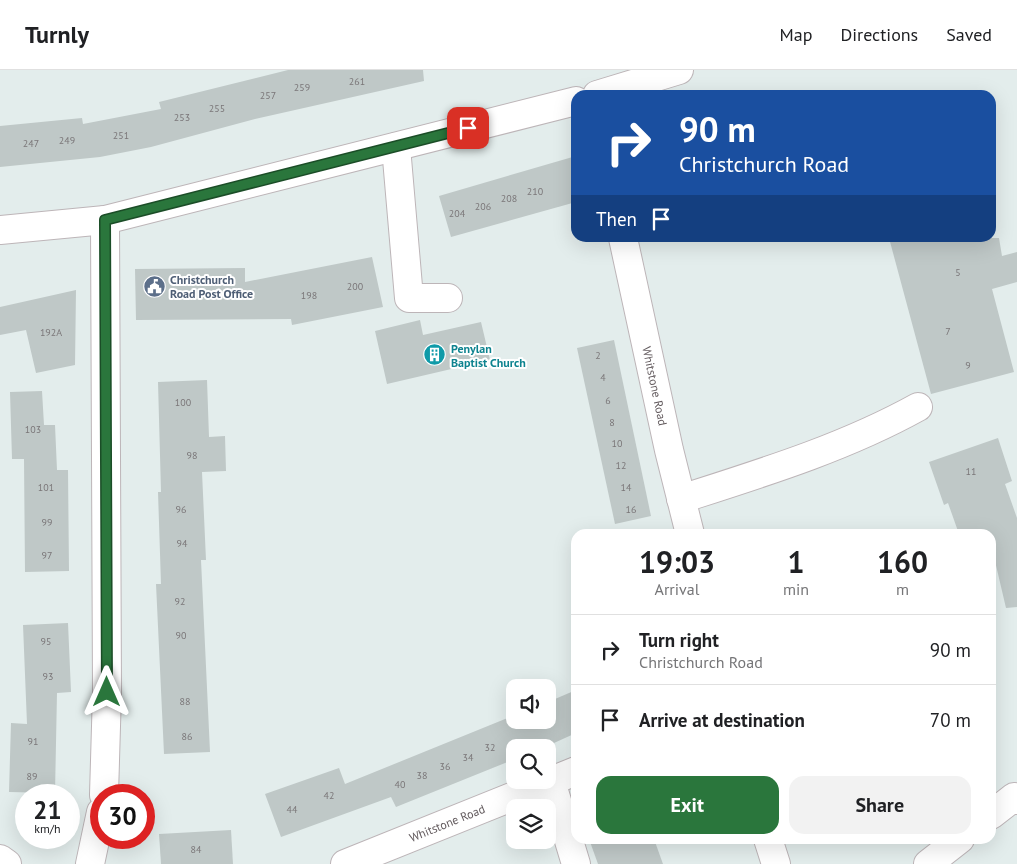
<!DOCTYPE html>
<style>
:root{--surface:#fff;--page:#f2f2f2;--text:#202124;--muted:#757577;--line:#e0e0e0;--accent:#2a763c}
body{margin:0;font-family:"PT Sans",sans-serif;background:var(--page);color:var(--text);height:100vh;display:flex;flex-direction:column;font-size:19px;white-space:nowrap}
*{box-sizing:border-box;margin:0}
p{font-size:16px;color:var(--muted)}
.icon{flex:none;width:28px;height:28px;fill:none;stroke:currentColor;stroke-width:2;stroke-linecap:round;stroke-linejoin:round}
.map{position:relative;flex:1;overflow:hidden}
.panel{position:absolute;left:571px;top:459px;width:425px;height:315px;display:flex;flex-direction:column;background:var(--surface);border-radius:15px;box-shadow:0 5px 20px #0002}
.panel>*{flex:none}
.hud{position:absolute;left:571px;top:20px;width:425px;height:152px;border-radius:15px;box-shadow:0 5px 20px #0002;background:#1a4fa0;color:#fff;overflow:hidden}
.buttons{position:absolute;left:506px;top:609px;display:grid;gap:10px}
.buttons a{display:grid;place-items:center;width:50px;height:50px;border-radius:10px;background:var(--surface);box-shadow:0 5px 20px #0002;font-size:25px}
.speed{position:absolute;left:15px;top:714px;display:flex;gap:10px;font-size:25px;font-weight:700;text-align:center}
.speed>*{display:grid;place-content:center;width:65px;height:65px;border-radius:50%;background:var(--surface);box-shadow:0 5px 20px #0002;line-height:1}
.speed small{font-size:12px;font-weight:400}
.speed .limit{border:8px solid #d22;background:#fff;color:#111}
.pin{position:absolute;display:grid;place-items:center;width:42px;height:42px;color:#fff;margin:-21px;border-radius:10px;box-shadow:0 2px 8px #0006}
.me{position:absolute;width:55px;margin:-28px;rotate:0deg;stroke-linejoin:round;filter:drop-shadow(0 0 4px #0008)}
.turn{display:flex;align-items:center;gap:18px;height:105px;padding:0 25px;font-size:22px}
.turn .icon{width:65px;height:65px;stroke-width:2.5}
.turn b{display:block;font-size:35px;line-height:42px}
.then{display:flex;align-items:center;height:48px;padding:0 25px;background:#0003;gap:10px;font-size:19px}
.eta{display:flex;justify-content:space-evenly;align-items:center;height:85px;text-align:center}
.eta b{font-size:30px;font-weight:800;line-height:35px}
.cta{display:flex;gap:10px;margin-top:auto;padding:10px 25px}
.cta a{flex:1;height:58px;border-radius:15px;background:var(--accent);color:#fff;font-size:20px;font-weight:800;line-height:58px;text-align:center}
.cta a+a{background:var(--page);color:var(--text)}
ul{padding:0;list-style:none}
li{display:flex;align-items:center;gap:15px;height:70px;padding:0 25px;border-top:1px solid var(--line)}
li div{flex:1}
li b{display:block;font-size:19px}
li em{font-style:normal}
header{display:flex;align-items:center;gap:30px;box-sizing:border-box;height:70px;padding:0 25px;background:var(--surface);border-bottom:1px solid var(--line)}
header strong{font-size:24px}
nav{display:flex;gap:28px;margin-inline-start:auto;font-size:18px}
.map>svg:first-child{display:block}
</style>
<header>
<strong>Turnly</strong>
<nav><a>Map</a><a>Directions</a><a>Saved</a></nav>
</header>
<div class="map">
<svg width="1017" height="794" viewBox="0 0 1017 794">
<rect width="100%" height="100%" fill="#e3edec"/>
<!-- building -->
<g fill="#bfc8c7">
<path d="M288,0H423L424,11L255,49L151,77L100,87L0,97V56L82,48L83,54L161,39L159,32Z"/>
<path d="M576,86V132L451,167L439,126Z"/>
<path d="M889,168H999L1002,186L1017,182V212L992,219L1014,302L931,324Z"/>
<path d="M372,187L383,237L292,255L291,249L136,250L135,199L245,198V212Z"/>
<path d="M76,220L75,295L36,303L26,260L0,265V237Z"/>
<path d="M420,250L423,265L481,252L490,290L387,314L375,261Z"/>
<path d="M614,270L651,446L615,454L577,278Z"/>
<path d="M207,310L209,367L225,366L226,401L202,402L206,490H201L210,682L164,684L156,514H161L158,422H161L158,312Z"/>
<path d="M42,321L44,355H55L57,400H68L69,501L25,502L24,389H12L10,322Z"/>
<path d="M998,368L1012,411L1005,414L1017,448V537L1006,538L991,474V464H959L948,433L944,435L929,392Z"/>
<path d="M68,553L71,622L57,623L55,723L9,722L11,653L27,654L23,555Z"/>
<path d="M576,620V663L543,678H515V688L510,691L396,737L391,727L281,767L265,724L339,698L345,714L515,645V650H548V632Z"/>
<path d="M231,760L233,794H161L159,764Z"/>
<path d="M589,769H654L663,794H598Z"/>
</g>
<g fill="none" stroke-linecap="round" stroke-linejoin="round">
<defs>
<g id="minor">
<path d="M597,25L679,0"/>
<path d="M396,77L409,228H448"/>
<path d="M0,160L105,150L576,31"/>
<path d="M623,168L669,380L690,464"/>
<path d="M681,429C762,403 844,378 918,337"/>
<path d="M551,711L576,794"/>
<path d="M104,725L107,622L105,150"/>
<path d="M991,745L1014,727L1017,730"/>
<path d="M768,769L776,794"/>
<path d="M0,789L7,794"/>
<path d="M90,794L101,742"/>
<path d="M345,794L576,701"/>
<path d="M928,794L960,769"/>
</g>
</defs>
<!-- minor casing -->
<use href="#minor" stroke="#bdb5b8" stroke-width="30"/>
<!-- minor -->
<use href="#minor" stroke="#fff" stroke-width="28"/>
</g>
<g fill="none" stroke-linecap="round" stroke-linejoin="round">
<defs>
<path id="route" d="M107,622L105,150L468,58"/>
</defs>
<!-- route casing -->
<use href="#route" stroke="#1b4d27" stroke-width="12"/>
<!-- route -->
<use href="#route" stroke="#2a763c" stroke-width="9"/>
</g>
<!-- icons -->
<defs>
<symbol id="civic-disc" viewBox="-11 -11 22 22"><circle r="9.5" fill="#5c6f8a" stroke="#fff"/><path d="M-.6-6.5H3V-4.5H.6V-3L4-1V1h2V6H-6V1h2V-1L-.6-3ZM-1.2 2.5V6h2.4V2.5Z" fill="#fff"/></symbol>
<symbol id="building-disc" viewBox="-11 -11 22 22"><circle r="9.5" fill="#0f9aa8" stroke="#fff"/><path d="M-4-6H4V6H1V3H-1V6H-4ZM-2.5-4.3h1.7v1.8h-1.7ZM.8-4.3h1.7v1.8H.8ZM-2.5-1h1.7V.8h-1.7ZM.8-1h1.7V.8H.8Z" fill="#fff"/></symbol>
</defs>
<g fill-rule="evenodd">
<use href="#civic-disc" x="142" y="204" width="25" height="25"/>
<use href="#building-disc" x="422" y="272" width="25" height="25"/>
</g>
<g text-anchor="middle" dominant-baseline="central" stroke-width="4" stroke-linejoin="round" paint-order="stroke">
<!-- number labels -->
<g font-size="10" fill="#7a7678">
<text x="357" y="11">261</text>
<text x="302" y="17">259</text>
<text x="268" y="25">257</text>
<text x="217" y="38">255</text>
<text x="182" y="47">253</text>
<text x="121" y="65">251</text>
<text x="67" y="70">249</text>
<text x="31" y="73">247</text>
<text x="535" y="121">210</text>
<text x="509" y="128">208</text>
<text x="483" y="136">206</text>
<text x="457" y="143">204</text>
<text x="958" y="202">5</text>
<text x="355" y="216">200</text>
<text x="309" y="225">198</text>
<text x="948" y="261">7</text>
<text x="51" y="262">192A</text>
<text x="598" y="285">2</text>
<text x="968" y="295">9</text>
<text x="603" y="307">4</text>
<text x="608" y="330">6</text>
<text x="183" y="332">100</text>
<text x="612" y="352">8</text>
<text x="33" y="359">103</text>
<text x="617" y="373">10</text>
<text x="192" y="385">98</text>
<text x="621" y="395">12</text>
<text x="971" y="401">11</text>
<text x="46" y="417">101</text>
<text x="626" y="417">14</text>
<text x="181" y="439">96</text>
<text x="631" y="439">16</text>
<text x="47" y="452">99</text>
<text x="182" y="473">94</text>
<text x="47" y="485">97</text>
<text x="180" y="531">92</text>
<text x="181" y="565">90</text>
<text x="46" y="571">95</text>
<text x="48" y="606">93</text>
<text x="185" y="631">88</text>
<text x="187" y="666">86</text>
<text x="33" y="671">91</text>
<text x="490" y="677">32</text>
<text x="468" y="687">34</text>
<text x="445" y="696">36</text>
<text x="422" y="705">38</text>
<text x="32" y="706">89</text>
<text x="400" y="714">40</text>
<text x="329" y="725">42</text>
<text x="292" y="739">44</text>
<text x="196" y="779">84</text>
</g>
<!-- service labels -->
<g font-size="12" font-weight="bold" fill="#4e5e75" stroke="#fff" text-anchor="start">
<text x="170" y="209">Christchurch<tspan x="170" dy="14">Road Post Office</tspan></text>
</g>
<!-- culture labels -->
<g font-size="12" font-weight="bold" fill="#0d838f" stroke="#fff" text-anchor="start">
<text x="451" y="278">Penylan<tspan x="451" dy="14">Baptist Church</tspan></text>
</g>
<!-- street labels -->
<g font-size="12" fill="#635b5e" stroke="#fff">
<text transform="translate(655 316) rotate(78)">Whitstone Road</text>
<text transform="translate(447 753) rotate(-22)">Whitstone Road</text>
</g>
</g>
</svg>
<div class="buttons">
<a><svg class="icon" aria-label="sound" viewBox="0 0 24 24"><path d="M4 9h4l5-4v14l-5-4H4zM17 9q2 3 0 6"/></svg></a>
<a><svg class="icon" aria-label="search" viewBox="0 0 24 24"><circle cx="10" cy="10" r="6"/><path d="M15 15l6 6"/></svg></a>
<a><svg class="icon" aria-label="layers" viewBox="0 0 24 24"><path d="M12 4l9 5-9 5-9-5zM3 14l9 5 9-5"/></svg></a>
</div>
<div class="speed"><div>21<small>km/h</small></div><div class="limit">30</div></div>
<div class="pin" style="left:468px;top:58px;background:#d93025"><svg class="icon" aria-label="arrive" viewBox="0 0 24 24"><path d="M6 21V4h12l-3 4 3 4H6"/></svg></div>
<svg class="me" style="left:107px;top:622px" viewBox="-20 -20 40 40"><path d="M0-17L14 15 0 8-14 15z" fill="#2a763c" stroke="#fff" stroke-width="4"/></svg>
<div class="hud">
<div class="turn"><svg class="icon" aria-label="right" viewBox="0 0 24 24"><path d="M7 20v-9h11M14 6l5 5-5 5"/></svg><div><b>90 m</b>Christchurch Road</div></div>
<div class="then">Then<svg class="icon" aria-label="arrive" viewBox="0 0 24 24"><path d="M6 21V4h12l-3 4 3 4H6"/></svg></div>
</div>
<section class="panel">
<div class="eta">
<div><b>19:03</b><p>Arrival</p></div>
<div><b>1</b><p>min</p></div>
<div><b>160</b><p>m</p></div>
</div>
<ul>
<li><svg class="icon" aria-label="right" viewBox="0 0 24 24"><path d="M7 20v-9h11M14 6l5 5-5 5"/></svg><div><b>Turn right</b><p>Christchurch Road</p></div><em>90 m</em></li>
<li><svg class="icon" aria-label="arrive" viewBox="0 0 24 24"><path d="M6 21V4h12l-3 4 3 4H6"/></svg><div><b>Arrive at destination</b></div><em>70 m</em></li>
</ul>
<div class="cta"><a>Exit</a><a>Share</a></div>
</section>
</div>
